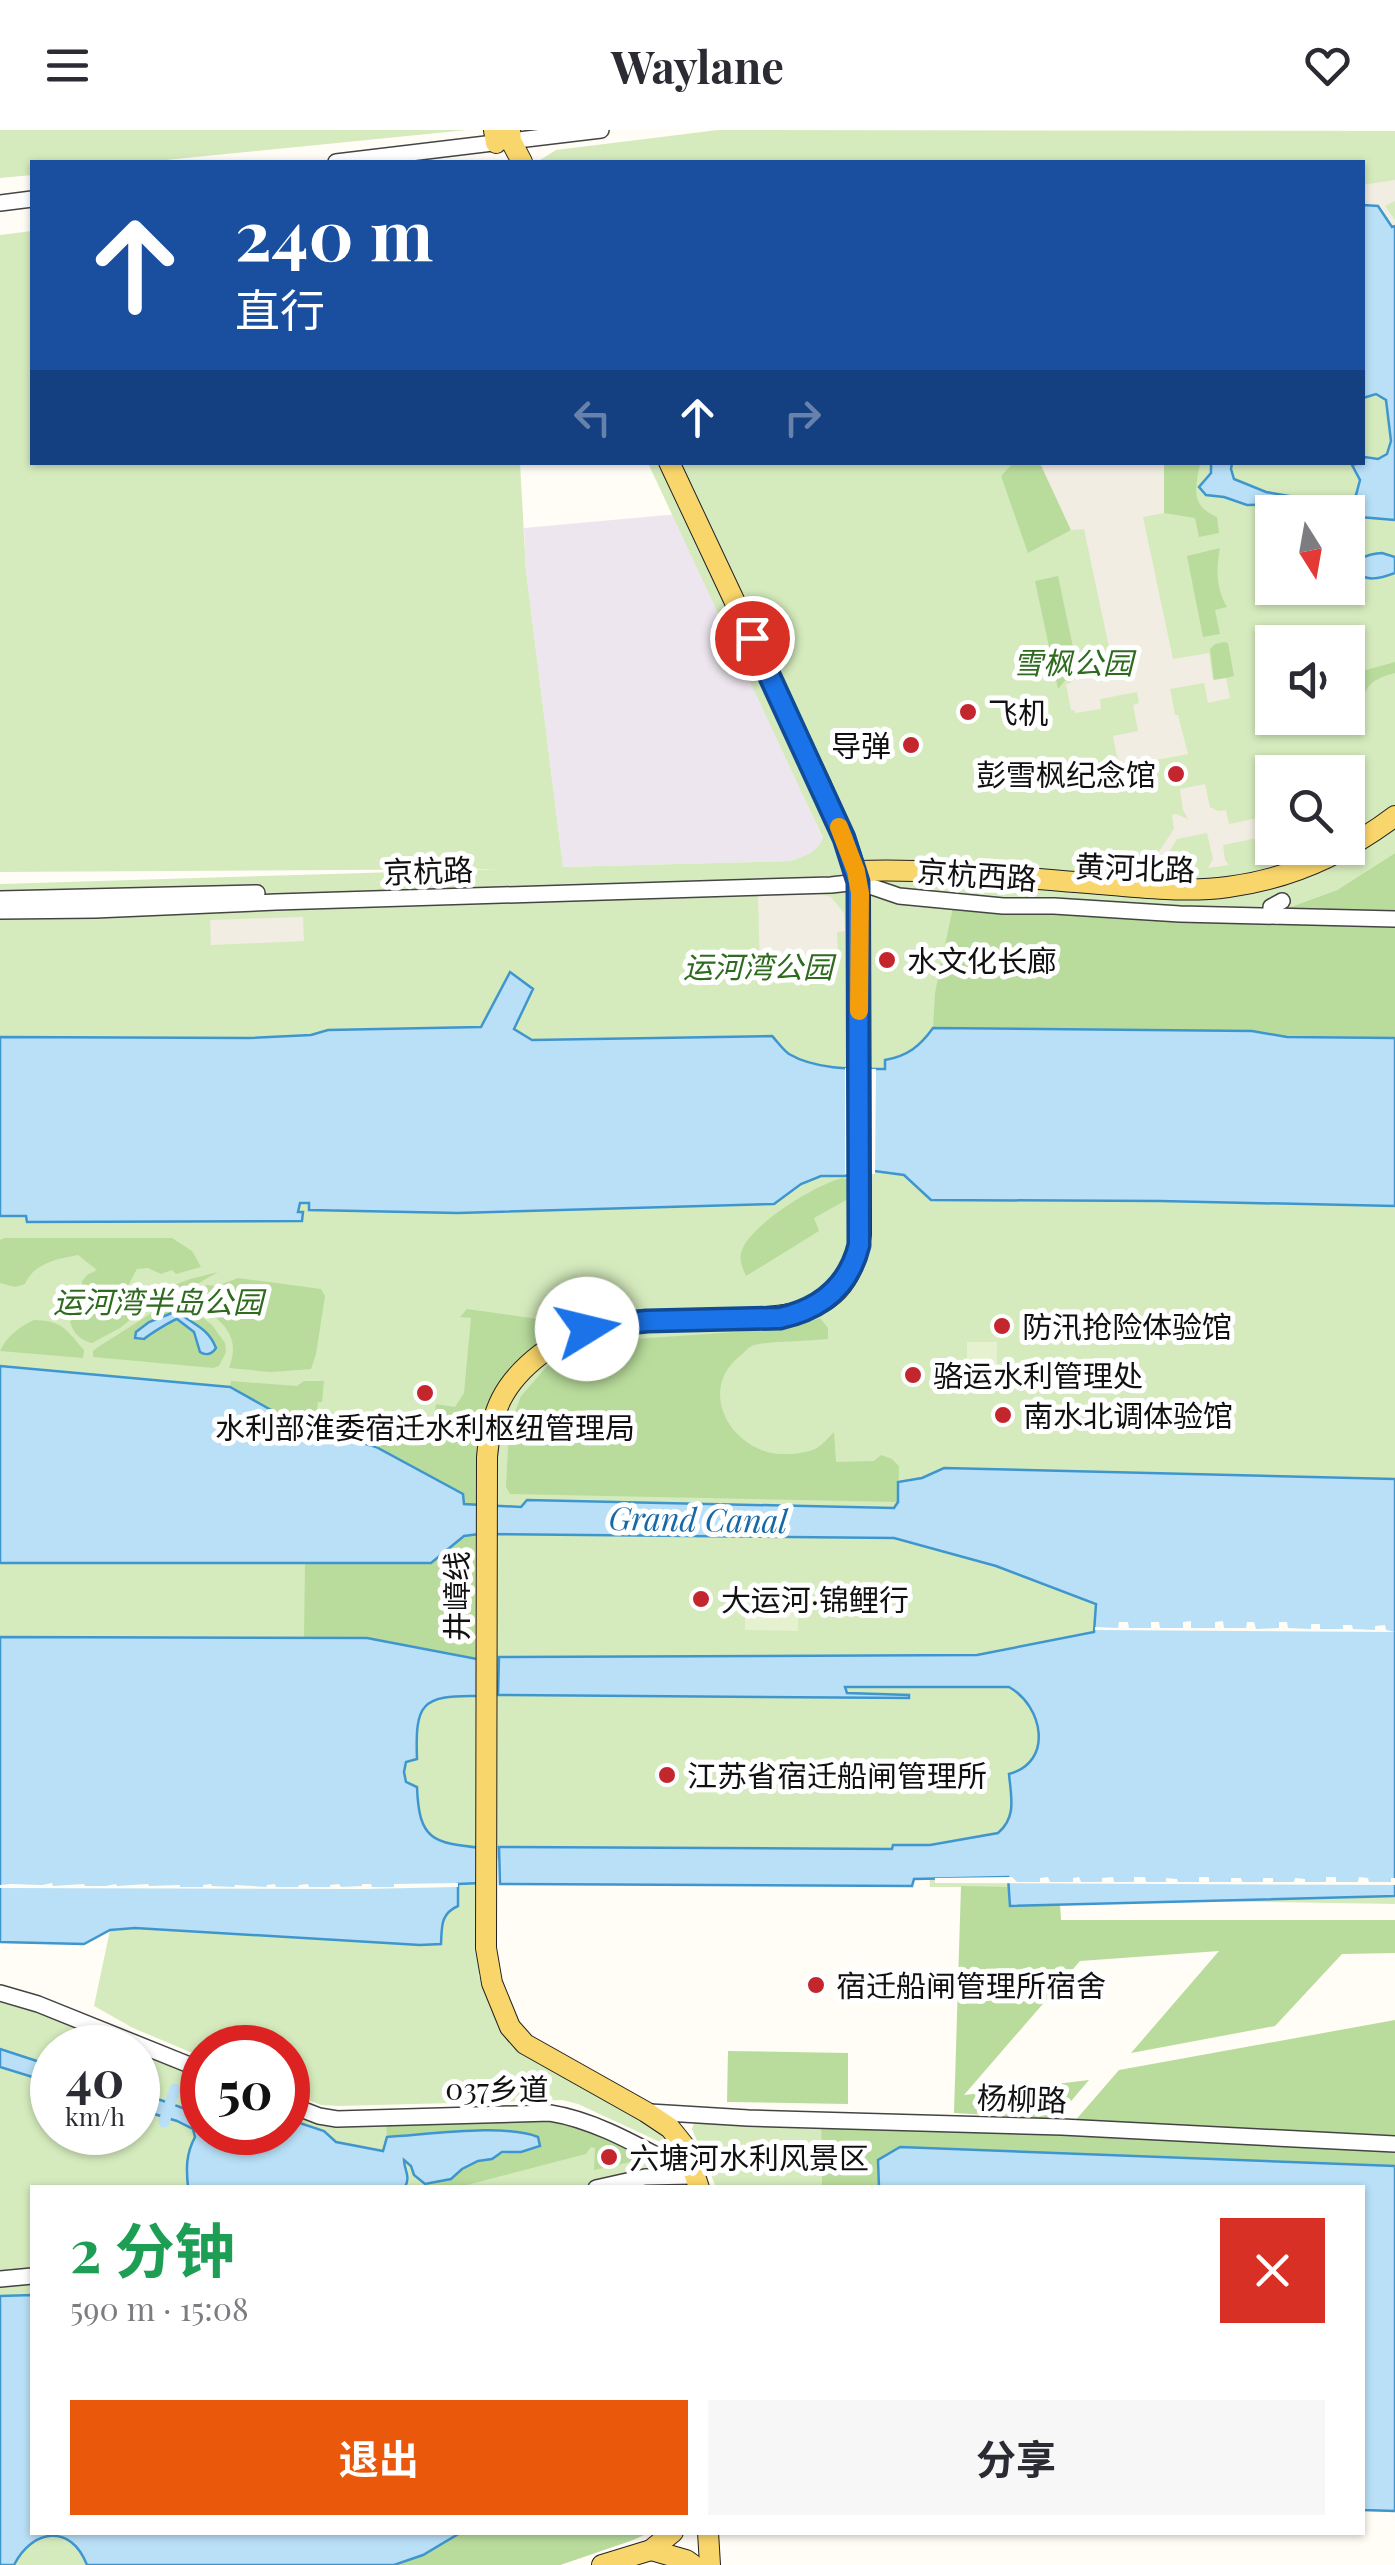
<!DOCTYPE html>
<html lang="zh">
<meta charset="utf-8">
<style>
:root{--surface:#fff;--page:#f7f7f7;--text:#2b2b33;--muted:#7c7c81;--accent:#ea580c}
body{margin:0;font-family:"Playfair Display","Noto Sans SC",serif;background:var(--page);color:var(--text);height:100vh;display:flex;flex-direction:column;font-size:38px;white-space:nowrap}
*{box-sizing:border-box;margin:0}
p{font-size:32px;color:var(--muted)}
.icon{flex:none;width:55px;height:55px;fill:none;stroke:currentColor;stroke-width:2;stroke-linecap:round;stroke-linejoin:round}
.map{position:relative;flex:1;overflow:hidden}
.drawer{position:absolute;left:30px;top:2055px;width:1335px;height:350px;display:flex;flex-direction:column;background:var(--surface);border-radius:0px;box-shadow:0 2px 8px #0004}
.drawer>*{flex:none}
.hud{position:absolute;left:30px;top:30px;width:1335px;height:305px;border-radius:0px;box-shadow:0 2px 8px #0004;background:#1a4fa0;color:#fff;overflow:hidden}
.needle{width:65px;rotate:169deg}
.tools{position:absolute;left:1255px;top:365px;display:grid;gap:20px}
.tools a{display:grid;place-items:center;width:110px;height:110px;border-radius:0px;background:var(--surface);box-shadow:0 2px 8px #0004;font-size:50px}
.speed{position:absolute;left:30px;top:1895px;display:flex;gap:20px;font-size:50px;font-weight:700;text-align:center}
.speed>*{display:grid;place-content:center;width:130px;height:130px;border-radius:50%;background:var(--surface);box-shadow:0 2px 8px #0004;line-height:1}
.speed small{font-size:25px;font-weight:400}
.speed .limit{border:15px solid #d22;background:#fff;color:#111}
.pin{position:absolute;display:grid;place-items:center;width:85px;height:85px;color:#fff;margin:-42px;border:5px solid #fff;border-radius:50%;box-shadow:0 2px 10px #0007}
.me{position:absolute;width:110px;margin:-55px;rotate:81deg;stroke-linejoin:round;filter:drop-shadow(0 0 8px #0008)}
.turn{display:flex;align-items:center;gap:35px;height:210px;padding:0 40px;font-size:45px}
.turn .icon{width:130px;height:130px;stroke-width:2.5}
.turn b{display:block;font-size:70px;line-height:85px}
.lanes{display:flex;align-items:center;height:95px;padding:0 40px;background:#0003;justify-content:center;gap:50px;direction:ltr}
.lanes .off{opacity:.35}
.round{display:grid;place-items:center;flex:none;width:105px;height:105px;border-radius:0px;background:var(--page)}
.summary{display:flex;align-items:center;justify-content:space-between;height:170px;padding:0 40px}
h1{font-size:60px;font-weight:700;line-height:75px;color:#1e9e55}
.primary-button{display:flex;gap:20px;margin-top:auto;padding:20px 40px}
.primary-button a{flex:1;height:115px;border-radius:0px;background:var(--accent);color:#fff;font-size:40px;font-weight:700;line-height:115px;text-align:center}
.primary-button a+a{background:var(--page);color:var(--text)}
header{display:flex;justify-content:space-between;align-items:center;height:130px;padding:0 40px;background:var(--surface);font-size:45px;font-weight:700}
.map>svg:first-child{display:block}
</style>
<header><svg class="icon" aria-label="menu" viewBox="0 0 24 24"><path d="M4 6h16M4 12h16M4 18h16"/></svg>Waylane<svg class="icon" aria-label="heart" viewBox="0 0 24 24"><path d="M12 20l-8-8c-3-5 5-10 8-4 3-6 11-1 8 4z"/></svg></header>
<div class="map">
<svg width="1395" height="2435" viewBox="0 0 1395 2435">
<rect width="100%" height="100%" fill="#fffdf5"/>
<!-- industrial -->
<path fill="#eee6ef" d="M678,384L823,709L818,718L805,726L790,731L563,737L526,441L524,398Z"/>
<!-- green -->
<g fill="#d5ebbd" fill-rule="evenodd">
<path d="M0,0H467L145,32H32V45L0,48Z"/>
<path d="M718,0L1395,1V723L1337,760L1293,776L1226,788L1395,792V1774L1200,1771L1010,1776L1009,1757H930L929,1733L0,1725V754L499,739L0,742V105L32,101V332L520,333L526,441L563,737L790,731C805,726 816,723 823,708L648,333L1362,332V32H537L556,20ZM1272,382H1348V458H1272ZM1272,512H1348V588H1272ZM1272,642H1348V718H1272Z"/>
<path d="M458,1753H481L482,1843L478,1844L501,1891L662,1998L670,2013L660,2012L578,1974L562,1970L339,1976L321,1975L288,1962V1918H202V1927L133,1898L94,1876L110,1800L135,1798L420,1815C441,1794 449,1782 458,1753Z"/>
<path d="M0,1859L202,1934V2002H288V1968L310,1977L336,1981L545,1975L572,1980L664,2020L675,2026L690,2057L32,2058V2402L648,2403L633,2410L560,2435H0ZM52,1918H138V2002H52Z"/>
<path d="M699,1990L821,1994L822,2057H716L692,1999L694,1993Z"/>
</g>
<!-- forest -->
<g fill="#b9dc9c">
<path d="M1013,333H1040L1071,400L1028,423L1001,346Z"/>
<path d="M1164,333H1200C1196,357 1189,375 1217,387L1219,403L1199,407L1195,388L1164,383Z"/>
<path d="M1220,418C1216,440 1216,458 1227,477L1215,480L1220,504L1203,507L1187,426Z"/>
<path d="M1058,446L1077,536L1058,559L1035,451Z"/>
<path d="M1224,512L1228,513L1234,546L1214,551L1210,519L1215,514Z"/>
<path d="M1395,532V543C1355,553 1371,568 1348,592L1357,560L1348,557V540H1366Z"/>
<path d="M1395,723V908L1287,907L1252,901L933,898L935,863L953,777L1218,790L1293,776L1337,760Z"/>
<path d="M843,1048L849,1050L848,1069L814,1088L819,1101L746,1146C743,1138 739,1131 741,1123C747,1096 818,1053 843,1048Z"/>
<path d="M5,1108H172L192,1121L201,1137L176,1144L172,1140L161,1144L148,1138L137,1139C133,1145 130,1155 124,1160C116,1167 93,1168 83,1165L82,1151L87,1145L97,1140L78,1125C57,1129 34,1133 25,1154L15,1157L0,1153V1110Z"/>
<path d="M218,1142L192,1157L186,1162L146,1178L142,1177L141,1168L190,1149Z"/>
<path d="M238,1148L321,1159L325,1166L316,1224L311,1239L271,1242L229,1238C243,1200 217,1191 194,1169L195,1165L206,1155L217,1156Z"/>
<path d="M128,1174L134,1178L137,1184L120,1198L92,1213C80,1211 68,1198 70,1185L105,1182Z"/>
<path d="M166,1174L188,1176L212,1195L225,1213L226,1222L219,1236L213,1238L93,1227V1221L98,1217Z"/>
<path d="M467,1179L559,1192C544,1214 527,1223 509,1241C473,1276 480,1330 480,1375L464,1374L376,1317L289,1290L230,1257L231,1251L297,1256L304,1251H324L322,1272H318L315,1295L317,1298L432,1311L436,1274L455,1277L464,1263L471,1188L460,1187Z"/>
<path d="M820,1188L828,1198V1209C813,1211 763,1211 752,1216C747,1218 744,1223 740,1226C694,1262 735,1327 787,1324C796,1324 809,1322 817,1318C823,1314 829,1307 834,1302L836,1332L874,1331L881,1325L892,1329L899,1336L898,1372L510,1364L506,1357L509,1298L521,1266L550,1233L594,1214L634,1209L792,1198Z"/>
<path d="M34,1190C64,1191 65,1199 84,1220L83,1228L0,1221C6,1207 20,1196 34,1190Z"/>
<path d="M479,1404L477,1529L367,1508L304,1507L305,1433H431L464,1406Z"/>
<path d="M961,1756L1009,1757L1011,1775L1060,1774L1061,1790H1395V1823L1342,1824L1275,1896L1131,1923L1219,1821L1080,1831L964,1965L1089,1950L1056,1989L954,1983Z"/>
<path d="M1395,1890V2008L1074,1992L1119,1940Z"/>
<path d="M728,1921L848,1923V1974L727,1972Z"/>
<path d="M557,1989L606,2006L649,2028L594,2040L595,2018L591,2017L586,2024L459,2057H418C428,2053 441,2053 451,2048C456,2046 459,2040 464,2037C479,2029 505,2022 521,2022L505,2000L387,2007L386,1992Z"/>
<path d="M821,1994L1395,2020V2036L900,2017L879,2030V2057H822Z"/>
<path d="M460,2403H648L633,2410L560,2435H394L423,2425Z"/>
</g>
<!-- pitch -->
<g fill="#e6f2cf">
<rect x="967" y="1212" width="30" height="48"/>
<path d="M745,1464L798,1465V1501L745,1500Z"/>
</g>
<!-- plaza -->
<g fill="#f1ede2">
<path d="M1395,50V71L1385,76L1395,90V96L1392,98L1379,76L1363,75L1362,55Z"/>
<path d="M1040,333H1164V383L1143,387L1173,529L1209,523L1213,550L1226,548L1230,568L1208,573L1204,553L1170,559L1175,585H1178L1188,624L1119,637L1113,606L1138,601L1133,575L1139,573L1137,562L1100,569L1101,579L1075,583L1074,580H1071L1066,554L1071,553V550L1114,541L1084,399L1071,400Z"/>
<path d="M1205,654L1210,677L1218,681L1226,680L1229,694L1272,685V705L1223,715L1225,730L1229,735L1208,738L1213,729L1207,703L1177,709L1160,736L1150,735L1174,699L1172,685L1176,684L1188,689L1183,680L1180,659Z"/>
<path d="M820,764L831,767L844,783L845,801L837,802L838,835L760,838L758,766Z"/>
<path d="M303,787L304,811L211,815L210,790Z"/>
</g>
<!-- water -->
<g fill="#b9e0f7" stroke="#3f96cf" stroke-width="2.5">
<path d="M1363,75L1378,76L1392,97L1395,96V390L1348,386V382H1320L1293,374L1247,375L1224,367L1206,365L1199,357L1211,343V333H1232L1231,339L1234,349L1266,362L1331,373L1346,372L1356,365L1360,350L1352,335L1362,332L1365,327L1378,329L1387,324L1391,311L1386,270L1376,264L1363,268Z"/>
<path d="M1382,423L1395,427V443C1382,448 1362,454 1356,438C1358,426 1371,424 1382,423Z"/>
<path d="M510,842L533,859L514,899L532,910L772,906C777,911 783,920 789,924C816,940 855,939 885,939V930C908,926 920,916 933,898L1252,901L1287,907L1395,908V1076L1160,1071L931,1070L904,1045L867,1040L845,1046H821L801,1054L774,1074L458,1083L309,1080V1073H300L298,1082H303L302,1091L27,1092L26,1086H0V907L249,908L311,905L328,900L481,897Z"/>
<path d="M177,1181C193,1195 208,1197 216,1218C212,1224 206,1226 200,1222L194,1202L177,1189C171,1191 150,1204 144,1209L135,1208L136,1202L149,1192Z"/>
<path d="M0,1236L230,1257L289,1290L376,1317L463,1364L464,1374L521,1377L527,1370L894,1378L898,1372V1352L922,1348L944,1338L1395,1349V1766L1010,1776L1008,1747L914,1749L912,1756L500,1754L499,1717L892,1719L893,1715H930L998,1703C1017,1687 1011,1667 1009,1644C1054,1632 1043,1576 1009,1557H845L847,1563L909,1565V1568L498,1565L499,1527L977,1525L1094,1502L1096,1474L996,1436L894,1408L479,1404L464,1406L431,1433H0Z"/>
<path d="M0,1507L367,1508L477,1529V1566C421,1565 415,1574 417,1629L406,1632L404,1642L406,1652L417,1657C419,1710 432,1713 482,1718L481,1753L458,1754V1776C440,1784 442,1797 441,1814L420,1815L135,1798L110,1800L84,1814L0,1812Z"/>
<path d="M0,1919L52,1936V1953L0,1937Z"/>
<path d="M138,1962L191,1981L202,1975V2002H288V1989L324,2001L336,2012L383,2021L387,2007C425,2005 505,1993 538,2007L540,2016L521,2022H502L492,2029L478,2031L462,2039L451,2049L425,2054L414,2045L411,2036L404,2030C404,2040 411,2046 405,2057H188C186,2038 186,2024 195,2007L193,1999L177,1991L138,1979Z"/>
<path d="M900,2017L1395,2036V2381L1363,2380L1362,2058L879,2057L878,2030Z"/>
<path d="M32,2165V2402L460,2403L423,2425L394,2435H87C71,2393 32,2399 14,2435H0V2166Z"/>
</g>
<!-- pier -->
<g fill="#fffdf5">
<path d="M845,938L876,939L875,1044H845Z"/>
<path d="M1191,1491V1498H1215V1492L1223,1491L1224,1498H1246L1247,1492H1254L1256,1499L1279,1498V1492H1287L1288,1498L1311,1499V1494H1320V1499H1343V1495H1352L1353,1499L1375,1500V1496L1385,1495L1386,1500L1395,1502L1095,1500V1497L1118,1498L1119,1492H1128L1129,1498H1151V1492H1159L1160,1498H1183V1492Z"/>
<path d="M1012,1747L1017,1752H1040V1748L1048,1747L1050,1752H1073V1748L1079,1747L1081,1752H1102V1748L1113,1747L1114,1752H1134V1747H1145L1146,1752H1166V1748L1177,1749L1178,1752H1199V1747H1209V1752H1231V1748H1241L1242,1752H1263V1748H1273V1752H1294L1295,1748L1305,1749V1752H1326V1747H1336V1752H1358L1359,1747L1368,1748L1369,1752H1391V1748H1395V1755L935,1753V1748Z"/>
<path d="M52,1753L53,1756L84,1754L85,1756H106L116,1754L117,1756L148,1754L149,1756L180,1755V1757H203V1755L211,1754L212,1756L234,1757L235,1755L266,1757L267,1755L275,1754L276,1757H298L299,1755L308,1754L309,1757H330V1755L339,1754L341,1757L362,1756V1754H371L372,1757H394V1754L458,1753V1757L364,1759L0,1758V1755L11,1754L42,1755Z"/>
</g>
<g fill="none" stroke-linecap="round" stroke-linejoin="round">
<!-- canal -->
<path stroke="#b9e0f7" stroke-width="11" d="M164,1992L175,1959"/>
<defs>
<g id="minor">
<path d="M336,32L601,0"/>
<path d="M0,73L32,69"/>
<path d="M0,769L257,763"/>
<path d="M0,781L95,780L276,772L831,755L858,752L899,766L1003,776H1054L1180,784L1395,789"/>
<path d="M1277,786L1271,782V777L1282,771"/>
<path d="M0,1863L38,1874L202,1940"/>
<path d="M288,1974L319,1986L337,1989L550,1983C601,1991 650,2023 696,2046"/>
<path d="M650,1982L748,1988L1062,1997L1395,2014"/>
<path d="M596,2058L645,2047L692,2046"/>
<path d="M0,2149L32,2146"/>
</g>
<g id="major">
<path d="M494,0L496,13"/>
<path d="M510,0L511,11L522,32"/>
<path d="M669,332L821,655C836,690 855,725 860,763L861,1104C850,1187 791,1187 724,1189C684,1190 642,1188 602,1195C580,1199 559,1211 541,1224C503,1253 491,1281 487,1327L486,1818L492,1853L510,1897L525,1914L646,1982L670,1998L686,2018L699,2058"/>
<path d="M856,741C937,738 1018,748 1099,754C1141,757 1186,763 1228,757C1290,749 1346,723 1395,686"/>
<path d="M708,2402L710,2435"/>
<path d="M651,2420L686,2430L693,2435"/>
<path d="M602,2435L651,2420L673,2402"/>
</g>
</defs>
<!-- minor casing -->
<use href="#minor" stroke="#444" stroke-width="18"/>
<!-- major casing -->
<use href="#major" stroke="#222" stroke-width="22"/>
<!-- minor -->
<use href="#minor" stroke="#fff" stroke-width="15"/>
<!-- major -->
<use href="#major" stroke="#f9d66b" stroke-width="20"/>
</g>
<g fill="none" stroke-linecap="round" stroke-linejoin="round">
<defs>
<path id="route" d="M587,1199L601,1196L647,1191L780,1188C821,1179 849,1156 859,1115L858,752L844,708L752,508"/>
</defs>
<!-- route casing -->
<use href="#route" stroke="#114b97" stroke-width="25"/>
<!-- route -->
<use href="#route" stroke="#1a73e8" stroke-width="18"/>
<!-- slow -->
<path stroke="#f59e0b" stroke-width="18" d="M839,697L856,741L860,763L859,881"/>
</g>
<!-- markers -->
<g fill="#c4262e" stroke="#fff" stroke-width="4">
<circle cx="968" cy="582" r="10"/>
<circle cx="911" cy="615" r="10"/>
<circle cx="1176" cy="644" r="10"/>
<circle cx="887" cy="830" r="10"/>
<circle cx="1002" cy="1196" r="10"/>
<circle cx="913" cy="1245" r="10"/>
<circle cx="425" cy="1263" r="10"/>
<circle cx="1003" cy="1285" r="10"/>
<circle cx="701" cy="1469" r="10"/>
<circle cx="667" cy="1645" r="10"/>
<circle cx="816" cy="1855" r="10"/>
<circle cx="609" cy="2027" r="10"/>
</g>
<g text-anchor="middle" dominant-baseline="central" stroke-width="10" stroke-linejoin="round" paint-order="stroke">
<!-- park labels -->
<g font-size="30" font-style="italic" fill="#2f6b1f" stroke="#fff">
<text x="1073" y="532">雪枫公园</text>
<text x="758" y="836">运河湾公园</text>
<text x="158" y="1171">运河湾半岛公园</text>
</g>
<!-- poi labels -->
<g font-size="30" fill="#111" stroke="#fff" text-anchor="start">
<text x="988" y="582">飞机</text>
<text x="891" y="615" text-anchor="end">导弹</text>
<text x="1156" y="644" text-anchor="end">彭雪枫纪念馆</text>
<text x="907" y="830">水文化长廊</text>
<text x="1022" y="1196">防汛抢险体验馆</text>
<text x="933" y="1245">骆运水利管理处</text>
<text x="1023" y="1285">南水北调体验馆</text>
<text x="425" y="1297" text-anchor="middle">水利部淮委宿迁水利枢纽管理局</text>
<text x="721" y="1469">大运河·锦鲤行</text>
<text x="687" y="1645">江苏省宿迁船闸管理所</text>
<text x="836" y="1855">宿迁船闸管理所宿舍</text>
<text x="629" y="2027">六塘河水利风景区</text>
</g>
<!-- street labels -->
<g font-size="30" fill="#111" stroke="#fff">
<text transform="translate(1135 737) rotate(2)">黄河北路</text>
<text transform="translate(428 740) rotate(-2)">京杭路</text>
<text transform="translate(977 744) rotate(4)">京杭西路</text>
<text transform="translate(456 1466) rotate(-90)">井嶂线</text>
<text x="497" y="1958">037乡道</text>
<text transform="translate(1022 1968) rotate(2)">杨柳路</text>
</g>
<!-- water labels -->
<g font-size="32" font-style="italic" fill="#1768a6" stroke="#fff">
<text transform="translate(698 1388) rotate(1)">Grand Canal</text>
</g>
</g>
</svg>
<div class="tools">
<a><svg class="needle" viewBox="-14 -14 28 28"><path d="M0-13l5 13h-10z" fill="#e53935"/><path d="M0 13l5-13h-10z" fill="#7c7c81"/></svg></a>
<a><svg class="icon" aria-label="sound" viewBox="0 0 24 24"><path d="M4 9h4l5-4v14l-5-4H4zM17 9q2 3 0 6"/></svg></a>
<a><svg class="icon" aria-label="search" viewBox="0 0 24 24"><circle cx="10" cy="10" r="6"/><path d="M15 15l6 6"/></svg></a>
</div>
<div class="speed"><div>40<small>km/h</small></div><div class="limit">50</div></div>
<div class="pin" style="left:752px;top:508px;background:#d93025"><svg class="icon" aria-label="arrive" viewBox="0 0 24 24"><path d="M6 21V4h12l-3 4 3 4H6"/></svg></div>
<svg class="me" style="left:587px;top:1199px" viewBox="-20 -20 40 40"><circle r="19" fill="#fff"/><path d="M0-13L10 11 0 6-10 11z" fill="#1a73e8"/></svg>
<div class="hud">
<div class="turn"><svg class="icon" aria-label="ahead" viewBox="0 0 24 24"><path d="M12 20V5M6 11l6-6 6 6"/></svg><div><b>240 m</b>直行</div></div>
<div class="lanes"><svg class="icon off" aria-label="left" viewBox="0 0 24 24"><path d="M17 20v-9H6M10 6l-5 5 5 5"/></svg><svg class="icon" aria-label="ahead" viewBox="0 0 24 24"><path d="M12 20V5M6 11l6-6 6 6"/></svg><svg class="icon off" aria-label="right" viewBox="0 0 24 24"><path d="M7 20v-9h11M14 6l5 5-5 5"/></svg></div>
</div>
<section class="drawer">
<div class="summary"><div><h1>2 分钟</h1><p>590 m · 15:08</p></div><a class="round" style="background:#d93025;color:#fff"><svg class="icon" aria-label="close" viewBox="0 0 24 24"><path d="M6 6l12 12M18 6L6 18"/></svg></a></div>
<div class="primary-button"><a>退出</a><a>分享</a></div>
</section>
</div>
